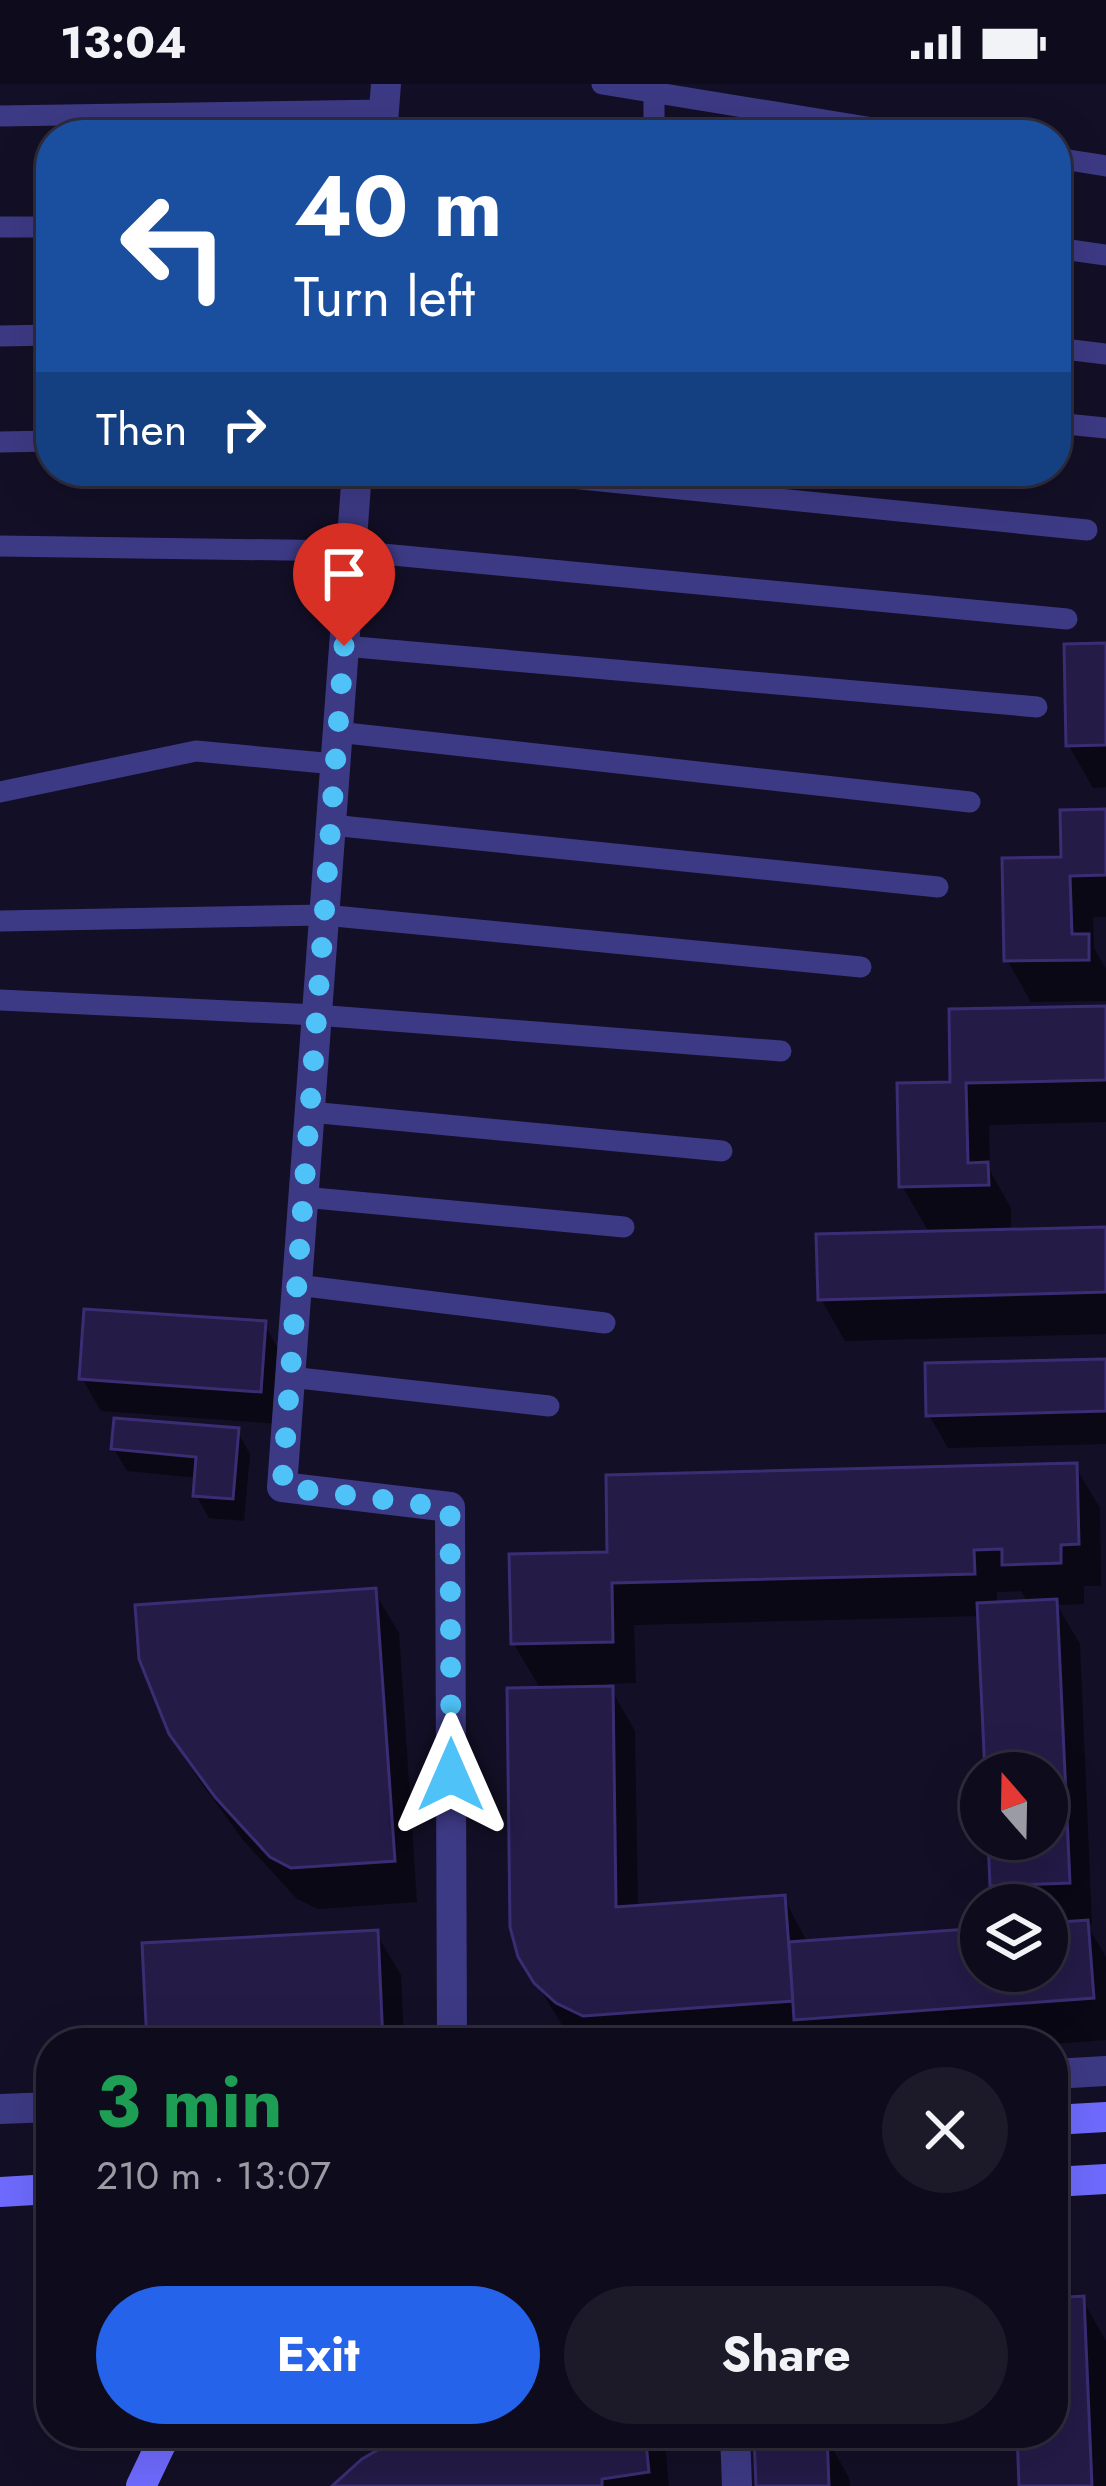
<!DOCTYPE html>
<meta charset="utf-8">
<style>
:root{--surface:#0e0b1c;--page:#1c1929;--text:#f1f3f6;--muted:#9b9ba3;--line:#2e2b3b;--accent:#2563eb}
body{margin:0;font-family:Jost,sans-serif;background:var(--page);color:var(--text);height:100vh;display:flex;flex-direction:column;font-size:45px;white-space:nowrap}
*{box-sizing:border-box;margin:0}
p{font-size:39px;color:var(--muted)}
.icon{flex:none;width:66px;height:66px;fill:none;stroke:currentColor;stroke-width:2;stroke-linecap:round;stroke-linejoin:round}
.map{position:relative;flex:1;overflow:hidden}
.details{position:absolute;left:36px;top:1944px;width:1032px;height:420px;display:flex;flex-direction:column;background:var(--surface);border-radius:48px;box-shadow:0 12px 48px #0002,0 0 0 3px var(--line)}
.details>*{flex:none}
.top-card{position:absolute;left:36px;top:36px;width:1035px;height:366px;border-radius:48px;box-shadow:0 12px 48px #0002,0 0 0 3px var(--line);background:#1a4fa0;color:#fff;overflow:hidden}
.needle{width:78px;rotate:340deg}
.controls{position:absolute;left:960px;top:1668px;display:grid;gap:24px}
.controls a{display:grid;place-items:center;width:108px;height:108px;border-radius:50%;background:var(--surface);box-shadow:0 12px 48px #0002,0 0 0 3px var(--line);font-size:60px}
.pin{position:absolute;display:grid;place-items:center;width:102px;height:102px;color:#fff;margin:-123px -51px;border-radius:50% 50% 50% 0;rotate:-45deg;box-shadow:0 0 12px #0007}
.pin .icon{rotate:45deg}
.me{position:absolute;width:132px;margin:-66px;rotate:0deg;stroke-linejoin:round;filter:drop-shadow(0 0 9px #0008)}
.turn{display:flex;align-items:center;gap:42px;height:252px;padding:0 60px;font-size:54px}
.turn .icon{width:156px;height:156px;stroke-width:2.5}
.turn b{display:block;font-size:84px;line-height:102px}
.then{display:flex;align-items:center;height:114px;padding:0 60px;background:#0003;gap:24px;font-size:45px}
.round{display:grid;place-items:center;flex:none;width:126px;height:126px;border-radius:63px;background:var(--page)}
.headline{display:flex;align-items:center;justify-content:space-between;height:204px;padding:0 60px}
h1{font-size:72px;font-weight:700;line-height:90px;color:#1e9e55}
.button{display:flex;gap:24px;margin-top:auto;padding:24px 60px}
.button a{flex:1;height:138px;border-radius:72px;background:var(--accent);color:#fff;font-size:48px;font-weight:700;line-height:138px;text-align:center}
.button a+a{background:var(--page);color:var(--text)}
.status{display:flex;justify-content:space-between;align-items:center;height:84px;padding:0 60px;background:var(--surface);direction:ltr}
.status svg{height:33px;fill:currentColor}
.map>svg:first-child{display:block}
</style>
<div class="status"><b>13:04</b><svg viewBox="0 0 49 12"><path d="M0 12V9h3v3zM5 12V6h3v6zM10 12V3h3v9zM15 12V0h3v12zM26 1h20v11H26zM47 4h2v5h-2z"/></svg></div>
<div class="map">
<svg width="1106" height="2402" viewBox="0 0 1106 2402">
<rect width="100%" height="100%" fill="#130f26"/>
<!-- shadow -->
<g fill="#0007" fill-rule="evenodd">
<path d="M1106,562V703L1093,704L1069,662Z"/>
<path d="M1106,728V833H1093L1094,864L1106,885V917L1031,918L1007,876L1064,776Z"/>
<path d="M1106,925V1038L989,1041L990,1087L1011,1124V1148L1106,1146V1250L845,1257L821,1215L930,1150L902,1102L953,1001Z"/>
<path d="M264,1240L283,1273L279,1340L101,1327L82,1294Z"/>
<path d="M1106,1278V1360L948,1364L929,1331Z"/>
<path d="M237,1347L250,1370L244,1437L209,1434L196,1411L198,1394L127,1387L114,1365Z"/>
<path d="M1075,1382L1100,1424L1101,1502H1084V1520L1057,1521L1080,1560L1092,1840L1087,1841L1106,1873V1956L1053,1960L581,1959L562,1941L520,1872L541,1606L514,1560L610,1471ZM1021,1507L1028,1519L997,1521V1508ZM981,1532L988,1689H1047V1755H991L993,1802L1004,1821H1047V1887H981V1847L808,1860L784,1814L638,1825L635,1647L608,1600L636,1599L634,1541Z"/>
<path d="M374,1507L399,1549L417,1818L318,1825L297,1815L243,1756L197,1693L171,1649Z"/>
<path d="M376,1849L401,1891L404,1959H150Z"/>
<path d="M1082,2215L1106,2257V2402H1022L1020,2349H1053V2217Z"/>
<path d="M413,2349H664L669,2402H336Z"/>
<path d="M778,2349H944L827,2354L849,2394L850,2402H759L781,2353Z"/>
</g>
<!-- building -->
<g fill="#241b47" stroke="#3b2d73" stroke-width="3">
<path d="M1106,559V661L1066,662L1064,560Z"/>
<path d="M1106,725V791L1070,792L1072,850H1089V876L1004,877L1002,774L1061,773L1060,726Z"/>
<path d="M1106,922V996L966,999L968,1079L988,1078L989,1101L899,1103L897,999L950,998L949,925Z"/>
<path d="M1106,1143V1208L818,1216L816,1150Z"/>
<path d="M84,1225L266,1237L261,1308L79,1295Z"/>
<path d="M1106,1275V1327L926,1332L925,1279Z"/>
<path d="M114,1334L239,1344L233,1415L193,1412L196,1373L111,1365Z"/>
<path d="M1077,1379L1079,1460L1061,1461V1479L1002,1481V1465L974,1466L975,1490L612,1499L613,1558L511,1560L509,1470L607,1468L606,1391Z"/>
<path d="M376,1504L395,1777L291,1784L270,1773L215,1713L169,1650L139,1575L135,1521Z"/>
<path d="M1057,1515L1070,1799L990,1802L988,1755H1047V1689H985L977,1519Z"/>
<path d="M613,1602L616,1823L785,1811L793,1917L583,1932L556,1919L534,1899L518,1873L510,1843L507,1604Z"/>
<path d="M1088,1836L1094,1914L794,1936L789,1858L981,1844V1887H1047V1839Z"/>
<path d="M378,1846L383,1959H147L142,1859Z"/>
<path d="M1084,2212L1092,2402H1019L1017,2349H1053V2214Z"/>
<path d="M407,2349H645L649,2388L602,2395V2402H332L362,2375Z"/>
<path d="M827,2349L829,2402H756L754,2352Z"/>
</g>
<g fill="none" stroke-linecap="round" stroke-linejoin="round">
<!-- service -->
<g stroke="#3d3a85" stroke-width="21">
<path d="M602,0L916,51"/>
<path d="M0,32L384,26"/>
<path d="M654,51V0"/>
<path d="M1056,74L1106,82"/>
<path d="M0,143H51"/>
<path d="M1056,164L1106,171"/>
<path d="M0,252L51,251"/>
<path d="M1056,264L1106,270"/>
<path d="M1056,339L1106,344"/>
<path d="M0,358L51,357"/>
<path d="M502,387L1087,446"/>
<path d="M0,462L351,467L1067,535"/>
<path d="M344,562L1037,623"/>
<path d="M337,648L970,718"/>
<path d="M0,708L196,667L335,680"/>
<path d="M331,741L938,803"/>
<path d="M0,837L324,831L861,883"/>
<path d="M0,916L316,931L781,967"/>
<path d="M310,1028L722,1067"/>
<path d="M303,1113L624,1143"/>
<path d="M297,1201L605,1239"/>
<path d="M290,1293L549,1322"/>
</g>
<!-- minor -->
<g stroke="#3d3a85" stroke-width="30">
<path d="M382,51L386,0"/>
<path d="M357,387L282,1403L450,1423L452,1959"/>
<path d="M1053,1990L1106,1987"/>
<path d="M0,2025L51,2023"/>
<path d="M735,2349L737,2402"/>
</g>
<!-- secondary -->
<g stroke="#6f6bff" stroke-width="30">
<path d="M1053,2036L1106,2033"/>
<path d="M1053,2098L1106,2095"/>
<path d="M0,2108L51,2105"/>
<path d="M141,2402L161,2360L170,2349"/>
</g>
</g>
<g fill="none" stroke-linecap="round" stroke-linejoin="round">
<!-- route -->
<path stroke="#4fc3f7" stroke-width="21" stroke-dasharray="0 37.8" d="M344,562L282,1403L450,1424L451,1691"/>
</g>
</svg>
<div class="controls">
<a><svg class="needle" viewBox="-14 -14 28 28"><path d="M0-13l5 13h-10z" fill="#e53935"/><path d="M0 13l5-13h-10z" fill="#9b9ba3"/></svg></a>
<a><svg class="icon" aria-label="layers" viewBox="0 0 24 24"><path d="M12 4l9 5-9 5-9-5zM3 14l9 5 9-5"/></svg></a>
</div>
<div class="pin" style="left:344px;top:562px;background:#d93025"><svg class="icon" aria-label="arrive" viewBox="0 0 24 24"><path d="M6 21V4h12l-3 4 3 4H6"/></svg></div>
<svg class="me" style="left:451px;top:1691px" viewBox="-20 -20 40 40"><path d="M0-17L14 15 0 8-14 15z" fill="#4fc3f7" stroke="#fff" stroke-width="4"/></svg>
<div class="top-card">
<div class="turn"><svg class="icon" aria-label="left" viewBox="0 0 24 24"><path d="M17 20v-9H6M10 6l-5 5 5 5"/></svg><div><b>40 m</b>Turn left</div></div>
<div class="then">Then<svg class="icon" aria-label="right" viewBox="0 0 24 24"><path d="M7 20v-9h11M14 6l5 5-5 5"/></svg></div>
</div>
<section class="details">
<div class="headline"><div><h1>3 min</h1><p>210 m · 13:07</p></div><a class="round"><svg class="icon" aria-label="close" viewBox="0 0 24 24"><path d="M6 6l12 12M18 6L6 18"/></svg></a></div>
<div class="button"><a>Exit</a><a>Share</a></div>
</section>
</div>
